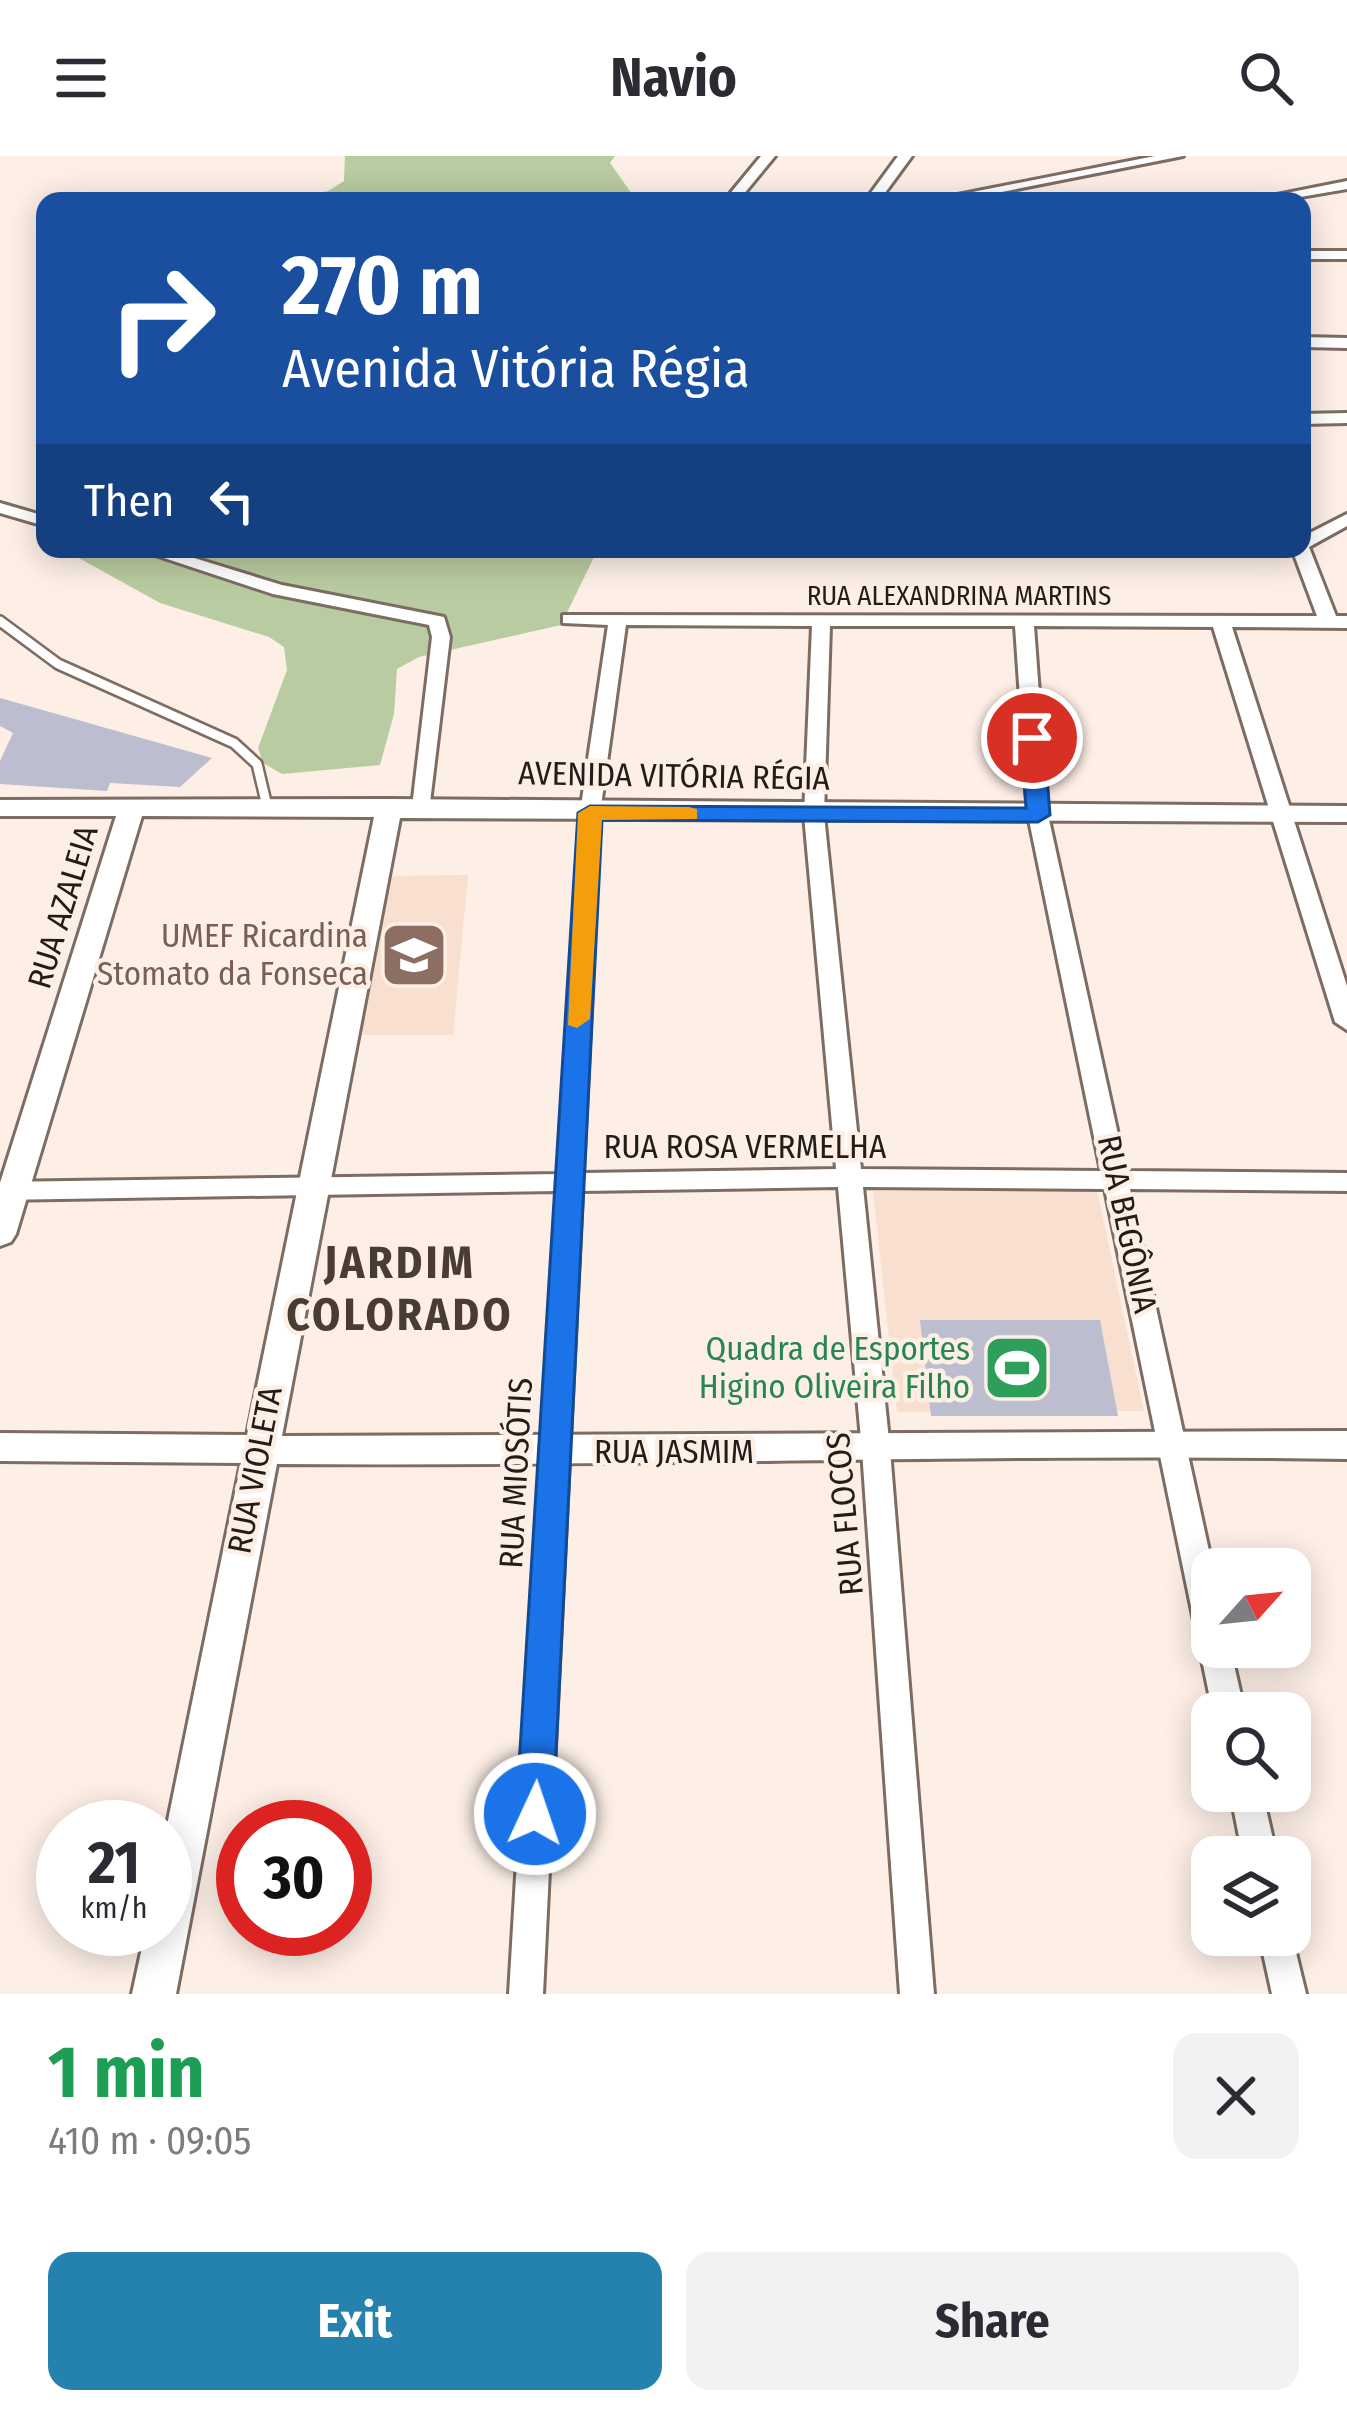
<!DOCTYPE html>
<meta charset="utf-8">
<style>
:root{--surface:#fff;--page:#f2f2f3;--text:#2b2b33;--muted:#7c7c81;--accent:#2582af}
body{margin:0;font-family:"Fira Sans Condensed",sans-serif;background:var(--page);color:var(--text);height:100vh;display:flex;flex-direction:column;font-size:45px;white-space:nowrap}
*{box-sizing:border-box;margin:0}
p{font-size:39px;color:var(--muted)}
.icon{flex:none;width:66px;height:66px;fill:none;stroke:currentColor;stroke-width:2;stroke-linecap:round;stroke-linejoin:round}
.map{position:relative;height:1838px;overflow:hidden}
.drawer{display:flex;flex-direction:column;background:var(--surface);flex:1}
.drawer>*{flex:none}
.banner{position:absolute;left:36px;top:36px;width:1275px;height:366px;border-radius:24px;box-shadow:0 6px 30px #0003;background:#1a4fa0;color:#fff;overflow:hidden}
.needle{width:78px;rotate:63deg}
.tools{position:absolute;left:1191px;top:1392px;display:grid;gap:24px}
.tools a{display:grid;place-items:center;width:120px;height:120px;border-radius:24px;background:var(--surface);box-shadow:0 6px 30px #0003;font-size:60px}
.speed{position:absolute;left:36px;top:1644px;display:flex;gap:24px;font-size:60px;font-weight:700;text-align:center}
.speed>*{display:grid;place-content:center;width:156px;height:156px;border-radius:50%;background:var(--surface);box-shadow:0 6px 30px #0003;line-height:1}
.speed small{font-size:30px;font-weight:400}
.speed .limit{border:18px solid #d22;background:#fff;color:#111}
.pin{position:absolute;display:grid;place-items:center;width:102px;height:102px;color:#fff;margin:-51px;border:6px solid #fff;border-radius:50%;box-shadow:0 3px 12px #0007}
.me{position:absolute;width:132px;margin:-66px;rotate:3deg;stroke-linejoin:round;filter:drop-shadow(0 0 9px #0008)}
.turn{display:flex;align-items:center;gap:42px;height:252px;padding:0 48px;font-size:54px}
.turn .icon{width:156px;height:156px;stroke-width:2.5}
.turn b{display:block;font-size:84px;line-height:102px}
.then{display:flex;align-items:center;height:114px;padding:0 48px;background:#0003;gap:24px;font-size:45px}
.round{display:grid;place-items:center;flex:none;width:126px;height:126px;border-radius:24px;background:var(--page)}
.summary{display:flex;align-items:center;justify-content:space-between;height:204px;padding:0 48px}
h1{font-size:72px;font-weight:700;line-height:90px;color:#1e9e55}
.button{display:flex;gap:24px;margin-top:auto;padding:24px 48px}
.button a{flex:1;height:138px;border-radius:24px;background:var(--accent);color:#fff;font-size:48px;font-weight:700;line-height:138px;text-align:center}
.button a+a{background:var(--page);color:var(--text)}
header{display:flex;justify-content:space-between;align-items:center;height:156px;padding:0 48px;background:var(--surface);font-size:54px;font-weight:700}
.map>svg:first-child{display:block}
</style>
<header><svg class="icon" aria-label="menu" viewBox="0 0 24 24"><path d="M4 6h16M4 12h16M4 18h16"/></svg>Navio<svg class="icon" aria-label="search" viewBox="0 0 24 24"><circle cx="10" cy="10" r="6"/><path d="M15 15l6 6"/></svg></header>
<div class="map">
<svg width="1347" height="1838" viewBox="0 0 1347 1838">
<rect width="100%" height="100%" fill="#fdefe6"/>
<!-- built -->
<g fill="#f8dfd0">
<path d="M468,719L453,879H356L379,720Z"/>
<path d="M1097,1034L1144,1255L897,1256L873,1035Z"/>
</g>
<!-- green -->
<g fill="#b9cba0">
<path d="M345,0H615L610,7L637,45H280L328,35L344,25Z"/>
<path d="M88,393H598L561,469L419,501L397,513L394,558L380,609L282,618L263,607L258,592L287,514L284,491L269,481L160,447L77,401Z"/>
</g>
<!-- building -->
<g fill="#bcbed0">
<path d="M0,542L25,549L212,602L180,631L110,627L107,635L0,628V605L13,577L0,570Z"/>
<path d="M920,1164H1100L1118,1260H931Z"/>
</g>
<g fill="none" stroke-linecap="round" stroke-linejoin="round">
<defs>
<path id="service" d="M0,465L58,508L234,587L257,608L267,650"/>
<g id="minor">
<path d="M761,0H775L738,45H724Z"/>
<path d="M898,0H912L879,45H865Z"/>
<path d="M1155,0H1183L956,45H927Z"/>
<path d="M1347,25V33L1277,45H1246Z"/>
<rect x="1302" y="95" width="45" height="8"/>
<path d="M1302,181L1347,182V192L1302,191Z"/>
<path d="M1347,257V267L1302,268V258Z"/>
<path d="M0,347L45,360V370L0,357Z"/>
<path d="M1347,358V370L1309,391L1336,460H1347V472L1232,471L1347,830V874L1335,866L1213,471L1034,470L1048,659L1126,1015L1347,1017V1035L1130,1033L1213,1413L1212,1491H1230L1245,1557H1213L1105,1033L863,1031L890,1294L934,1838H900L862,1294L838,1031L582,1035L543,1838H509L557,1035L0,1044V1026L558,1018L580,657L608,469L563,467V459L1317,460L1292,393H1302V381ZM626,469L812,470L804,659L836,1013L583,1017L600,657ZM830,470H1015L1028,659L1101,1015L861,1013L824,659Z"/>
<path d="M137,393H165L282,429L444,461L450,481L429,655L422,657L412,651L432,481L429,469L273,438Z"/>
<path d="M1230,1635H1262L1277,1701H1243Z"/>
<path d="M1290,1772L1306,1838H1272L1259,1779H1290Z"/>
</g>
<path id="tertiary" d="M389,643L1347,650V666L400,662L282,1280L1347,1275V1303C990,1297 634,1311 277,1308L176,1838H132L146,1773H165V1679L241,1307L0,1305V1277L247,1279L374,661L142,660L16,1078L11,1086L0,1090V1027L116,660H0V644Z"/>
</defs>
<!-- service casing -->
<use href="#service" stroke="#7c6c62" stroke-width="14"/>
<!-- minor casing -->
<use href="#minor" stroke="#7c6c62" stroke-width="6"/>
<!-- tertiary casing -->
<use href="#tertiary" stroke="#7c6c62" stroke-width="6"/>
<!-- service -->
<use href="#service" stroke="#fff" stroke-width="9"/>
<!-- minor -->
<use href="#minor" fill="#fff" fill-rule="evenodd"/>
<!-- tertiary -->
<use href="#tertiary" fill="#fff" fill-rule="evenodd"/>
</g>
<!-- route -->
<path fill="#1a73e8" stroke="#114b97" stroke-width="3" d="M1032,575L1044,582L1050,659L1038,666L602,664L553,1658L548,1669L535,1674L522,1669L516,1658L578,657L590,650L1026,652L1021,582Z"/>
<!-- slow -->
<path fill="#f59e0b" d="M689,651L697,653V663L602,664L590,863L577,872L568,869L578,657L590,650Z"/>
<!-- icons -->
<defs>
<symbol id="school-square" viewBox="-11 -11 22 22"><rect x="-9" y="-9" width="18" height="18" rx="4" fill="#8d6e63" stroke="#fdefe6"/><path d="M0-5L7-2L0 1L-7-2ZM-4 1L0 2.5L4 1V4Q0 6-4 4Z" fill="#fff"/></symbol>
<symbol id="stadium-square" viewBox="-11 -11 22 22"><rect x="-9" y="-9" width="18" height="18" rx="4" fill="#2e9e5b" stroke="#fdefe6"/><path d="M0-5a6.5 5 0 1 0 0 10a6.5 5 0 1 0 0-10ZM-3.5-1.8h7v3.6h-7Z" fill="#fff"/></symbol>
</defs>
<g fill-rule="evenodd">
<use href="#school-square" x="376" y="761" width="76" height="76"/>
<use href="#stadium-square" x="979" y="1174" width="76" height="76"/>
</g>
<g text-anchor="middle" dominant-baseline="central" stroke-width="9" stroke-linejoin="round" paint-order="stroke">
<!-- far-street labels -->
<g font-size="27" fill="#231d19" stroke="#fdefe6">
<text x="959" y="440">RUA ALEXANDRINA MARTINS</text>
</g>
<!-- street labels -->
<g font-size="33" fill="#231d19" stroke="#fdefe6">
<text transform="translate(674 620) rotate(1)">AVENIDA VITÓRIA RÉGIA</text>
<text transform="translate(63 751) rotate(-73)">RUA AZALEIA</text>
<text x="745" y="991">RUA ROSA VERMELHA</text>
<text transform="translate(1127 1068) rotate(78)">RUA BEGÔNIA</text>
<text x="674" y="1296">RUA JASMIM</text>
<text transform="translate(255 1314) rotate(-79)">RUA VIOLETA</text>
<text transform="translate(516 1317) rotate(-87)">RUA MIOSÓTIS</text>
<text transform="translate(845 1358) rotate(-95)">RUA FLOCOS</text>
</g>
<!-- education labels -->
<g font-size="33" fill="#785e54" stroke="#fdefe6" text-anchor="end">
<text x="368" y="780">UMEF Ricardina<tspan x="368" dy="38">Stomato da Fonseca</tspan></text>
</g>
<!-- leisure labels -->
<g font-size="33" fill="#27864d" stroke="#fdefe6" text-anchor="end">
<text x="970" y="1193">Quadra de Esportes<tspan x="970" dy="38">Higino Oliveira Filho</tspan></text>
</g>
<!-- district labels -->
<g font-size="45" font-weight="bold" letter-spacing="3" fill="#493c33" stroke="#fdefe6">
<text x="400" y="1107">JARDIM<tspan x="400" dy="52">COLORADO</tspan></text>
</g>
</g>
</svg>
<div class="tools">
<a><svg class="needle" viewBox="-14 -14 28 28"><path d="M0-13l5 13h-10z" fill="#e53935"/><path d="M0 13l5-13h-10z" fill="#7c7c81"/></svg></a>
<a><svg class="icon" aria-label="search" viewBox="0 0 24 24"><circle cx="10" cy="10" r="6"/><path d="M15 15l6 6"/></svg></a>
<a><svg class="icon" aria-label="layers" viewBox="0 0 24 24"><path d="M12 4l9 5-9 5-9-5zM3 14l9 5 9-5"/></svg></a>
</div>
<div class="speed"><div>21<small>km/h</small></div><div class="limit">30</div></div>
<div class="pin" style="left:1032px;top:582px;background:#d93025"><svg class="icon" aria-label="arrive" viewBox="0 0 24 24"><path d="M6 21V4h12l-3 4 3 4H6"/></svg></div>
<svg class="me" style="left:535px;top:1658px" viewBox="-20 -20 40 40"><circle r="17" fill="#1a73e8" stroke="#fff" stroke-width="3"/><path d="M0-11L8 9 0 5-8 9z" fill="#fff"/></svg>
<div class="banner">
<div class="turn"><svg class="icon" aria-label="right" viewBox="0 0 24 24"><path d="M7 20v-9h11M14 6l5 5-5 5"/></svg><div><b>270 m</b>Avenida Vitória Régia</div></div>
<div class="then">Then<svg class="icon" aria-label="left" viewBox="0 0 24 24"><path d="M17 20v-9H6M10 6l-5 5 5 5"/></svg></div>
</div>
</div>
<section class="drawer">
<div class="summary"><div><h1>1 min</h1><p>410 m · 09:05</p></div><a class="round"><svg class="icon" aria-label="close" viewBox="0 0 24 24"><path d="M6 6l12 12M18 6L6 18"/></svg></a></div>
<div class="button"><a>Exit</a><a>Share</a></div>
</section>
